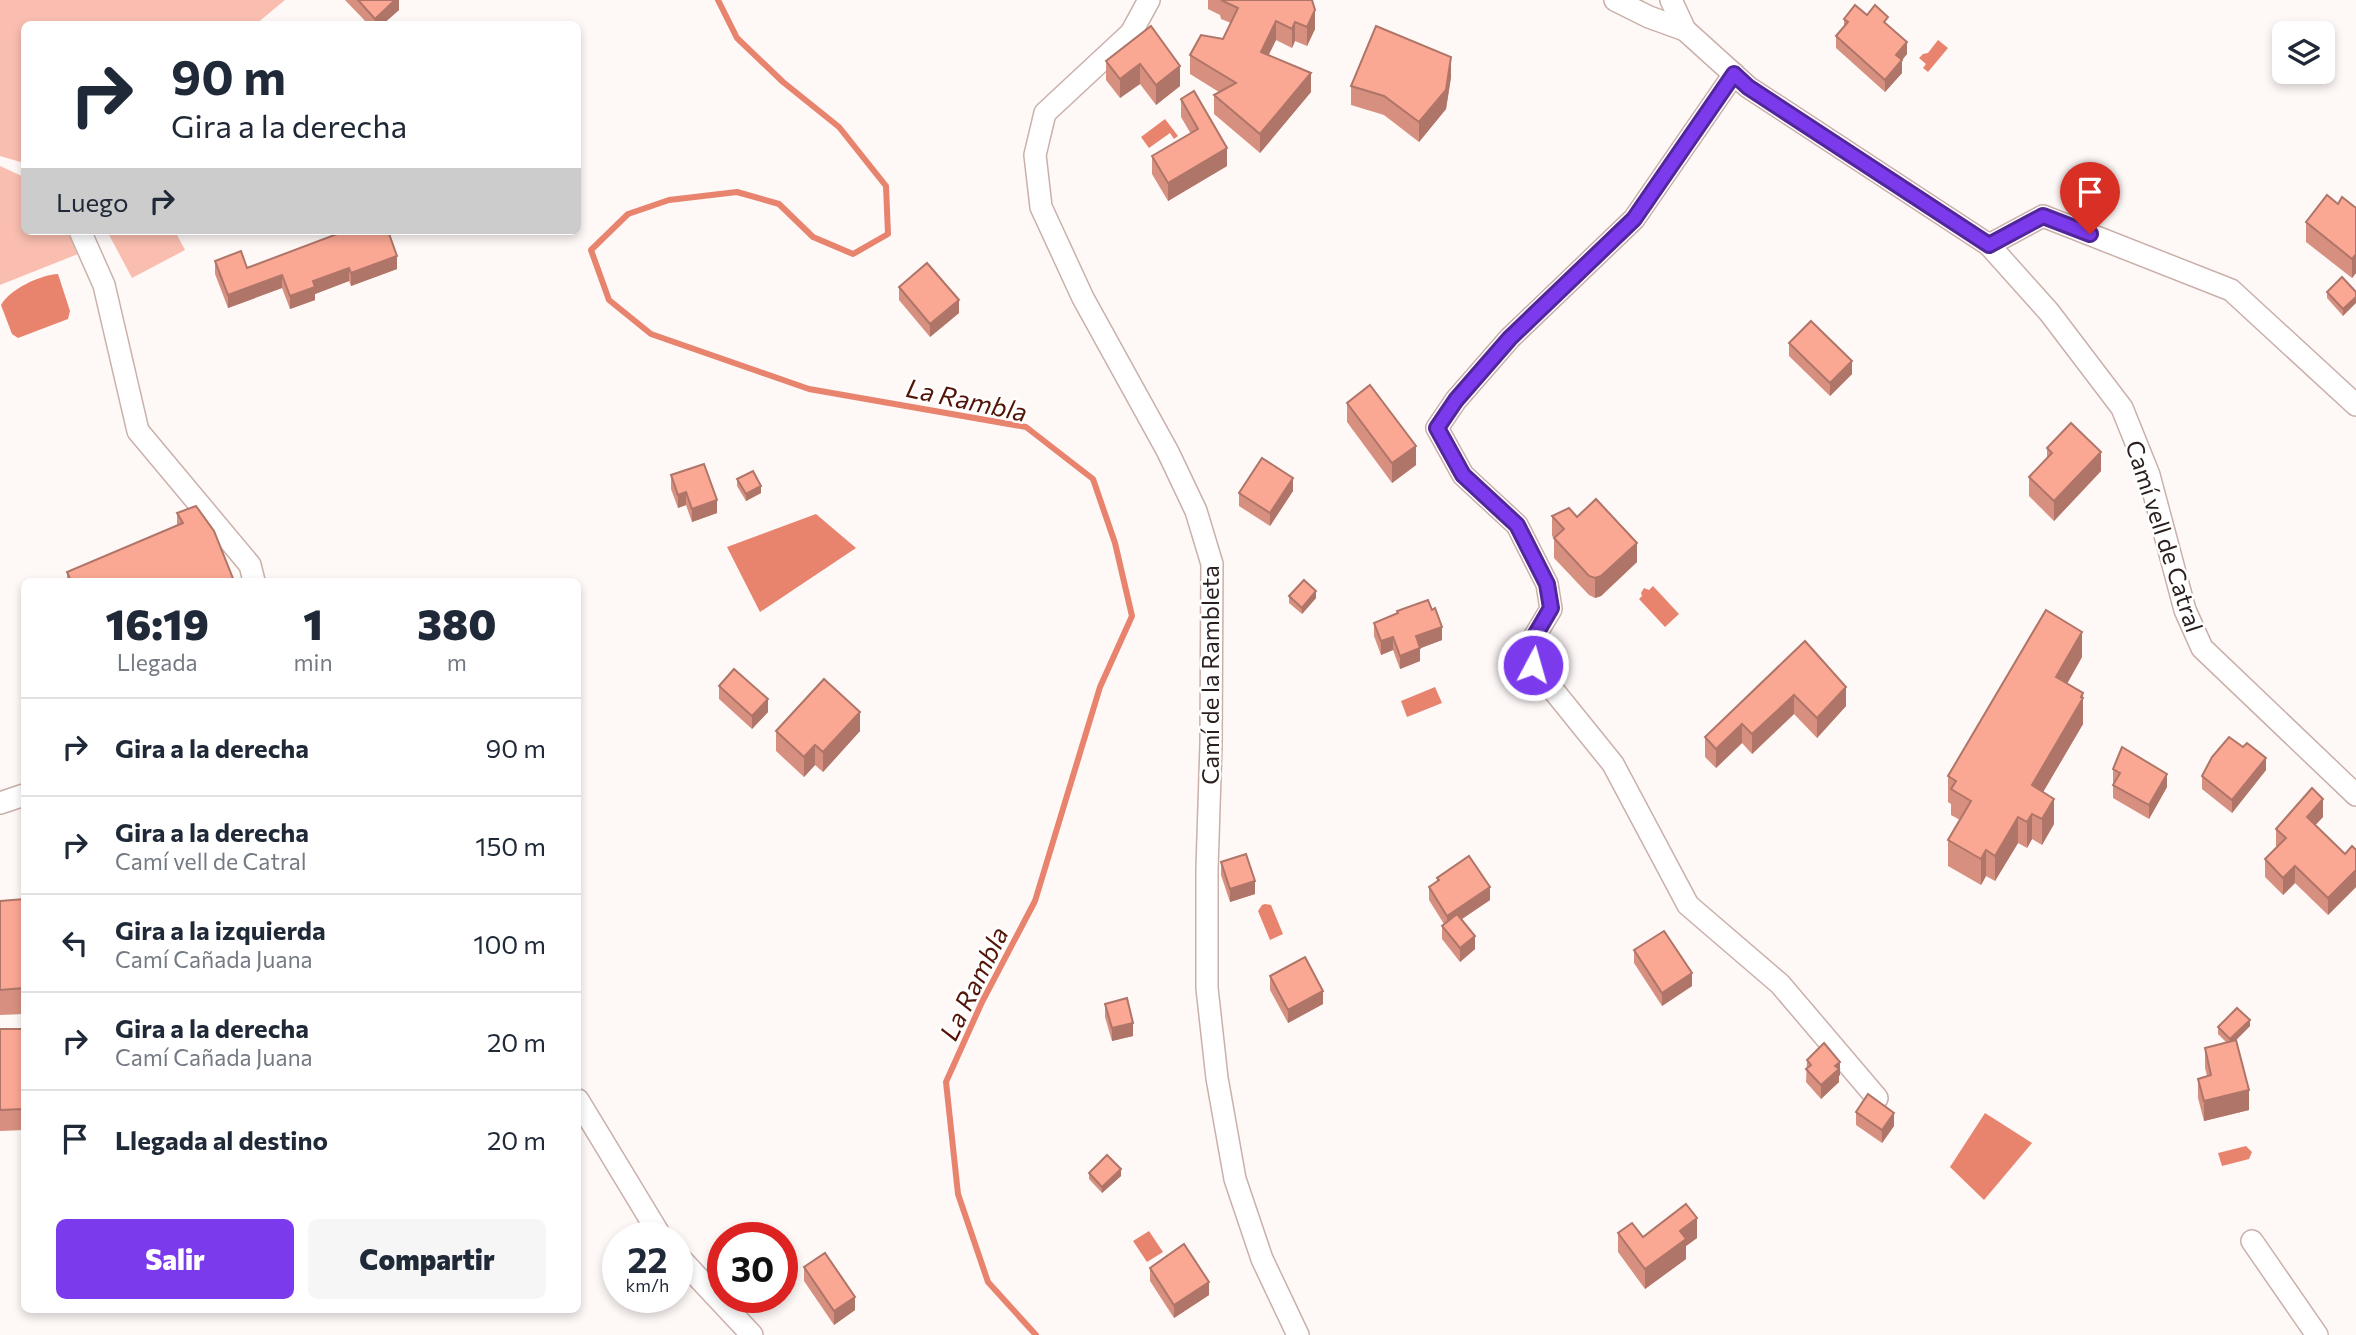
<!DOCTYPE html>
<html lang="es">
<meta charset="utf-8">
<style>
:root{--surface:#fff;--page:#f6f6f7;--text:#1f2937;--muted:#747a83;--line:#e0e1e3;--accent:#7c3aed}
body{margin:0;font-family:Commissioner,sans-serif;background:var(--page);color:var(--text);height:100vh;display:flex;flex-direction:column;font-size:26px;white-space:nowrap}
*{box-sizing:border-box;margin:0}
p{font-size:23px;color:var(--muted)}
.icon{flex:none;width:38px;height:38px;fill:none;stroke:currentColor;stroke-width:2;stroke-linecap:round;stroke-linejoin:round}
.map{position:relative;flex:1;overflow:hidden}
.side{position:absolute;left:21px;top:578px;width:560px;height:735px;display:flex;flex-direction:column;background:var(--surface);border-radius:10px;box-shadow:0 4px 10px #0003}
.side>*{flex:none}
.guide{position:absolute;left:21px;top:21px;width:560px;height:214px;border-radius:10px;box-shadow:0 4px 10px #0003;background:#fff;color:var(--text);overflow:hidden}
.tools{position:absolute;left:2272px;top:21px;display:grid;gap:14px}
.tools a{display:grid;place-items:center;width:63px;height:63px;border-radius:10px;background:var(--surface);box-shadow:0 4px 10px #0003;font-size:35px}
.speed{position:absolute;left:602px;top:1222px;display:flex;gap:14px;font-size:35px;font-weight:700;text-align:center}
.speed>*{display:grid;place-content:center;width:91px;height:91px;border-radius:50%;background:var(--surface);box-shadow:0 4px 10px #0003;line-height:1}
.speed small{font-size:18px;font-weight:400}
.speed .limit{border:10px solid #d22;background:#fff;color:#111}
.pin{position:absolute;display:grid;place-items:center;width:60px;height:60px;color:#fff;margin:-72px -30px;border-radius:50% 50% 50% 0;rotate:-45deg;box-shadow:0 0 7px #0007}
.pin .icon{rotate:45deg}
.me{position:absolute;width:77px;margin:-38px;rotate:6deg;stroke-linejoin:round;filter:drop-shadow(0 0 5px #0008)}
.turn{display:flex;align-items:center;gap:24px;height:147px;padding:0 35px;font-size:32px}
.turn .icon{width:91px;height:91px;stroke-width:2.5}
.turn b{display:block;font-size:49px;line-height:60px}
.then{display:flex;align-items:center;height:66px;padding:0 35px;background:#0003;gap:14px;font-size:26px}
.eta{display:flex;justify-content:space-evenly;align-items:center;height:119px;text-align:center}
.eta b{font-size:42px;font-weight:800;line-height:49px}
.button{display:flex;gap:14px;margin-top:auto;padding:14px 35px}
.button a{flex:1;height:80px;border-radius:10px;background:var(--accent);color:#fff;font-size:28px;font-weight:800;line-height:80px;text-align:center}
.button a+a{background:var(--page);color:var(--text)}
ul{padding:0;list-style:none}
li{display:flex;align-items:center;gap:21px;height:98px;padding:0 35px;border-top:2px solid var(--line)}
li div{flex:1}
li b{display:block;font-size:26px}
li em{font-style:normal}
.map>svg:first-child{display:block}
</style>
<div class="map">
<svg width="2356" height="1335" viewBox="0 0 2356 1335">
<rect width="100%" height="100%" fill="#fef8f7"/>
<!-- green -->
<g fill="#f9beb0">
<path d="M0,0H285L256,24H24V163L0,156Z"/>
<path d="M0,166L24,177V231H83L88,250L0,285Z"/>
<path d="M107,231H175L185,250L132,278Z"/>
</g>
<!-- water -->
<g fill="#e8836e">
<path d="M1938,40L1948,48L1928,72L1923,68L1926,64L1919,58L1923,54L1928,53Z"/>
<path d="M1165,119L1178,136L1174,139L1170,133L1149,148L1141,137Z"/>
<path d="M58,274L70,311L68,319L18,338L12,334L1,305C10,289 40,275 58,274Z"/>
<path d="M816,514L856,548L760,612L727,547Z"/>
<path d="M1653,586L1679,614L1665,627L1639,599L1642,596L1641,593L1644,588L1649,590Z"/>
<path d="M1435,687L1442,703L1407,717L1401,701Z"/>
<path d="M1265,904L1271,905L1283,934L1270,940L1258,911L1262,905Z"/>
<path d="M1985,1113L2032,1143L1984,1200L1950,1167Z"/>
<path d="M2246,1146L2252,1152L2249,1159L2222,1166L2218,1153Z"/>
<path d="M1149,1231L1163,1252L1147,1262L1133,1241Z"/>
</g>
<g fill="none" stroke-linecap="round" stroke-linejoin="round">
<!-- stream -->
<path stroke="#e8836e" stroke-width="6" d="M718,0L737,38L783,82L839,127L886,186L888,234L853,254L813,237L779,204L737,192L669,200L628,214L591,250L609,300L651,334L809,389L1026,427L1093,479L1115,543L1132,616L1100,687L1035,901L982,1002L946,1082L958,1194L988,1282L1036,1335"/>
<defs>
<g id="minor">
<path d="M1149,0L1131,33L1045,113L1035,155L1041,207L1083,298L1168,452L1196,511L1212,564L1211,744L1207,869V988L1217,1078L1235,1179L1262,1259L1298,1335"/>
<path d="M1615,0L1649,17L1685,30"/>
<path d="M1671,0L1685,30L1748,87L1989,245L2049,312L2122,408L2149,475L2185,610L2202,648L2356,795"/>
<path d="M1734,74L1634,219L1510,338L1456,400L1437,428L1463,475L1517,525L1547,584L1551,609L1530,644L1533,665L1613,764L1688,905L1780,984L1877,1098"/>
<path d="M80,231L104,285L138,431L250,565L254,581"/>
<path d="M1989,245L2043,216L2231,290L2356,405"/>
<path d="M0,803L24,795"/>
<path d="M578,1100L661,1237"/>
<path d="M2252,1241L2317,1335"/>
<path d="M677,1255L752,1335"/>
</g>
</defs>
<!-- minor casing -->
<use href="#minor" stroke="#cab0aa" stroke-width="24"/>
<!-- minor -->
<use href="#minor" stroke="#fff" stroke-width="21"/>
</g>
<!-- wall -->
<g fill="#d7907f">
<path d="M345,0H399V10L383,24H368Z"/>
<path d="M1208,0H1312L1315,29L1307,46L1295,41L1292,48L1276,40L1268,55L1311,92L1260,153L1214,114V95L1219,92L1190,74V55L1223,39L1231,23L1221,19L1220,15L1208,9Z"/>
<path d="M1867,15L1888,25L1907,54L1902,60V73L1885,92L1836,48V36L1844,27V19Z"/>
<path d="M1106,61L1180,66V86L1156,105L1140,84L1120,98L1106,80Z"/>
<path d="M1451,77L1446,109L1419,142L1384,115L1351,105V86Z"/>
<path d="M1181,99L1227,166L1168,201L1152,174V156L1191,134L1181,117Z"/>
<path d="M2338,204L2356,208V273L2352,278L2306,242V222Z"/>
<path d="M215,261L247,268L397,269L351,286L349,281L315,294V300L290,309L282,288L228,308L215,274Z"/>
<path d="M899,287L959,313L930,337L899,300Z"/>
<path d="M2327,292H2356L2343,316L2327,298Z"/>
<path d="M1789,343L1852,374L1830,396L1789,356Z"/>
<path d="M1347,403L1416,465L1392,483L1347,422Z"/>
<path d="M2047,448L2101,471L2054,521L2029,496V477L2047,458Z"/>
<path d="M671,475L717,513L692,522L686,505L678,508L671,489Z"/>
<path d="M737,479L761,493L746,501L737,486Z"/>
<path d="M1293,491L1270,526L1239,506V493Z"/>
<path d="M177,513L234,581H67V572L177,526Z"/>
<path d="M1552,516L1577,517L1637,562L1601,596L1595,598L1589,595L1554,558V538L1552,536Z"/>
<path d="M1289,596L1316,598L1302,614L1289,603Z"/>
<path d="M1397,611L1442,640L1420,648V661L1400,669L1393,650L1381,655L1374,636V623L1397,614Z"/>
<path d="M1805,641L1846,706L1817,738L1794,714L1752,754L1742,743L1716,768L1705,757V737Z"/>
<path d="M2082,657L2067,684L2083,698V724L2043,792L2054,824L2042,845L2032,839L2027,848L2018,843L1995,881L1986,876L1981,885L1948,866V840L1960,820L1951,815V804L1948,802V776Z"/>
<path d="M719,686L768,712L752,729L719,699Z"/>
<path d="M776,731H860L823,772L815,765L804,777L776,751Z"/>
<path d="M2113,769L2167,787L2149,819L2113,798V785L2114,783L2113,782Z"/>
<path d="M2266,770L2232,813L2202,789V776Z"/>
<path d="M2323,817L2315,825L2345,854L2356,850V887L2328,915L2295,883L2283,895L2265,877V859L2277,847L2276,846V829Z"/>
<path d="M1221,862L1255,894L1230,902L1221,875Z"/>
<path d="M1437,878L1490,900L1462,919L1475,949L1460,962L1442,939V926L1444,924L1429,900V887L1437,882Z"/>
<path d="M24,899V1014L0,1015V901Z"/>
<path d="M1634,950L1692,986L1662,1006L1634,963Z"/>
<path d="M1270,976L1323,1004L1288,1023L1270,990Z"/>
<path d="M1105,1004L1133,1036L1112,1041L1105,1017Z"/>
<path d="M2250,1026L2235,1041L2249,1110L2204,1121L2198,1098V1079L2207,1076L2205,1068V1048L2227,1043L2218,1034V1027Z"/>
<path d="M0,1029H24V1130L0,1131Z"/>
<path d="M1807,1060L1840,1075L1839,1076V1082L1821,1099L1806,1082Z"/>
<path d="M1856,1112L1894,1126L1882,1143L1856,1125Z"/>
<path d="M1089,1173L1121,1176L1102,1193L1089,1179Z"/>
<path d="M1618,1233L1643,1237L1697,1238L1686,1246V1259L1645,1289L1618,1252Z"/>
<path d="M804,1267L855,1310L834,1325L804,1281Z"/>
<path d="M1150,1268L1209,1295L1174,1318L1150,1281Z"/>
</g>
<!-- shaded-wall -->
<g fill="#af7568">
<path d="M395,0H399V10L383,24H375V19Z"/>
<path d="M1315,10V29L1307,46V27Z"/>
<path d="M1276,21V40L1261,71V52Z"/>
<path d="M1295,22V41L1292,48V29Z"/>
<path d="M1907,42V54L1902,60V73L1885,92V80L1896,55Z"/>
<path d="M1451,57V77L1446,109L1419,142V122Z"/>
<path d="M1140,64V84L1120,98V79Z"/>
<path d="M1180,66V86L1156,105V85Z"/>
<path d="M1311,73V92L1260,153V134Z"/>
<path d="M1227,148V166L1168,201V183Z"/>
<path d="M2356,254V273L2352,278V259Z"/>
<path d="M397,256V269L351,286V273Z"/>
<path d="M349,268V281L315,294V300L290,309V296L313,281Z"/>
<path d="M282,275V288L228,308V295Z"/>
<path d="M2356,297V303L2343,316V309Z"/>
<path d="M959,300V313L930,337V324Z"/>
<path d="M1852,361V374L1830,396V383Z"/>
<path d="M1416,446V465L1392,483V463Z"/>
<path d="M2101,452V471L2054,521V501Z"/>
<path d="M1293,478V491L1270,526V513Z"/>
<path d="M761,486V493L746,501V494Z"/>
<path d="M686,492V505L678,508V495Z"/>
<path d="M717,500V513L692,522V509Z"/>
<path d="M1637,543V562L1601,596L1595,598V578Z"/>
<path d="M1316,591V598L1302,614V608Z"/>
<path d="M1442,627V640L1416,650V636Z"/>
<path d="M2082,632V657L2056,703V677Z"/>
<path d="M1393,637V650L1381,655V641Z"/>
<path d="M1420,648V661L1400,669V656Z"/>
<path d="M1846,687V706L1817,738V718Z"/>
<path d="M2083,693V724L2032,811V785Z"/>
<path d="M1794,695V714L1752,754V734Z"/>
<path d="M768,699V712L752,729V716Z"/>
<path d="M860,712V731L823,772V752Z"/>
<path d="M1742,724V743L1716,768V749Z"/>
<path d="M815,745V765L804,777V757Z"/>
<path d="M2266,758V770L2232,813V800Z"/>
<path d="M2167,774V787L2149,819V805Z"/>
<path d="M2054,799V824L2042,845V819Z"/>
<path d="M2323,799V817L2307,834V817Z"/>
<path d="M2032,814V839L2027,848V822Z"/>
<path d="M2018,817V843L1995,881V856Z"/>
<path d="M1986,850V876L1981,885V859Z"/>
<path d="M2295,866V883L2283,895V878Z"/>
<path d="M2356,870V887L2328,915V898Z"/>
<path d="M1255,881V894L1230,902V889Z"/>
<path d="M1490,887V900L1447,929V916Z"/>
<path d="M1475,936V949L1460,962V948Z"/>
<path d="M1692,973V986L1662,1006V993Z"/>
<path d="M1323,991V1004L1288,1023V1010Z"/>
<path d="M2250,1020V1026L2230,1046V1039Z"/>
<path d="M1133,1023V1036L1112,1041V1028Z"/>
<path d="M1840,1062V1075L1839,1076V1082L1821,1099V1085L1835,1066Z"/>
<path d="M2249,1090V1110L2204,1121V1101Z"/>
<path d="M1894,1113V1126L1882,1143V1130Z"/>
<path d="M1121,1169V1176L1102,1193V1187Z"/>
<path d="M1697,1218V1238L1686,1246V1259L1645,1289V1269L1680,1231Z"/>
<path d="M1209,1282V1295L1174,1318V1305Z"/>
<path d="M855,1297V1310L834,1325V1311Z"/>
</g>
<!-- building -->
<g fill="#faa794" stroke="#af7568" stroke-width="2">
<path d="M358,0H395L375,19Z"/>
<path d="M1221,0H1312L1315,10L1307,27L1295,22L1292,29L1276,21L1261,52L1311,73L1260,134L1214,95L1236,83L1190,55L1201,35L1223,39L1238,8Z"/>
<path d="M1855,5L1867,15L1875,5L1888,17L1884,22L1907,42L1896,55L1902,60L1885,80L1836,36L1848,22L1844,19Z"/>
<path d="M1151,26L1180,66L1156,85L1140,64L1120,79L1106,61Z"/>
<path d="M1376,26L1451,57L1446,90L1419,122L1384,96L1351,86Z"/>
<path d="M1194,91L1227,148L1168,183L1152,156L1198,129L1181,99Z"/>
<path d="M2327,195L2338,204L2342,197L2356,208V254L2352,259L2306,222Z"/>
<path d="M345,231H388L397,256L351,273L349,268L313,281L315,287L290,296L282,275L228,295L215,261L241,251L247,268Z"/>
<path d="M927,263L959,300L930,324L899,287Z"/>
<path d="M2342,277L2356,292V297L2343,309L2327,292Z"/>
<path d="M1811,321L1852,361L1830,383L1789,343Z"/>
<path d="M1370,385L1416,446L1392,463L1347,403Z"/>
<path d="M2071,423L2101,452L2054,501L2029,477L2052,453L2047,448Z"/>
<path d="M1262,458L1293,478L1270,513L1239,493Z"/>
<path d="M704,464L717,500L692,509L686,492L678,495L671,475Z"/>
<path d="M753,471L761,486L746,494L737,479Z"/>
<path d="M1596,499L1637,543L1601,576L1595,578L1589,576L1554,538L1564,529L1552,516L1569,508L1577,517Z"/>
<path d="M196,506L214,531L234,581H71L67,572L183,523L177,513Z"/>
<path d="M1304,580L1316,591L1302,608L1289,596Z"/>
<path d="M1428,600L1432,610L1435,608L1442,627L1416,636L1420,648L1400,656L1393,637L1381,641L1374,623L1398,613L1397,611Z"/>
<path d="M2046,610L2082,632L2056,677L2083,693L2081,697L2083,698L2032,785L2054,799L2042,819L2032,814L2027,822L2018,817L1995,856L1986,850L1981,859L1948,840L1971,801L1951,789L1956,781L1948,776Z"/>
<path d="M1805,641L1846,687L1817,718L1794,695L1752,734L1742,724L1716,749L1705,737Z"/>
<path d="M734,669L768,699L752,716L719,686Z"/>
<path d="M824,679L860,712L823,752L815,745L804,757L776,731Z"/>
<path d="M2229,737L2243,747L2247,743L2266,758L2232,800L2202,776L2212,757Z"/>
<path d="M2122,747L2167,774L2149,805L2113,785L2120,773L2113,769Z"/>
<path d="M2312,788L2323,799L2307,817L2345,854L2352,846L2356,850V870L2328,898L2295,866L2283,878L2265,859L2286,838L2276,829Z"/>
<path d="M1246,854L1255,881L1230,889L1221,862Z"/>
<path d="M1469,856L1490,887L1447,916L1429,887L1439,880L1437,878Z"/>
<path d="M24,899V988L0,990V901Z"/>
<path d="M1457,914L1475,936L1460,948L1442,926Z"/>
<path d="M1664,931L1692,973L1662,993L1634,950Z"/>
<path d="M1305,957L1323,991L1288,1010L1270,976Z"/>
<path d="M1127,998L1133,1023L1112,1028L1105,1004Z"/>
<path d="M2237,1008L2250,1020L2230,1039L2218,1027Z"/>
<path d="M0,1029H24V1109L0,1110Z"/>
<path d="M2236,1040L2249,1090L2204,1101L2198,1079L2211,1075L2205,1048Z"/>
<path d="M1824,1043L1840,1062L1835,1066L1839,1069L1821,1085L1806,1069L1811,1065L1807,1060Z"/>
<path d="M1868,1094L1894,1113L1882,1130L1856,1112Z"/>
<path d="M1107,1155L1121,1169L1102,1187L1089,1173Z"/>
<path d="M1686,1204L1697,1218L1680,1231L1686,1239L1645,1269L1618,1233L1632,1223L1643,1237Z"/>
<path d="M1184,1244L1209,1282L1174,1305L1150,1268Z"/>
<path d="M825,1253L855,1297L834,1311L804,1267Z"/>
</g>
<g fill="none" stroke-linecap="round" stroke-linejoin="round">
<defs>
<path id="route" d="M1533,665L1530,644L1551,608L1547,584L1517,525L1463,475L1437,428L1456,400L1510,338L1634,219L1734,74L1748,87L1989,245L2043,216L2090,234"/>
</defs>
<!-- route casing -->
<use href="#route" stroke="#51269a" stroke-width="18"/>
<!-- route -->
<use href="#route" stroke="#7c3aed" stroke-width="12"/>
</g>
<g text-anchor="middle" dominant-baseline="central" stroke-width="5" stroke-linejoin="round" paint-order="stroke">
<!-- street labels -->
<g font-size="24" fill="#291f1d" stroke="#fff">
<text transform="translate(2165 536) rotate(72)">Camí vell de Catral</text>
<text transform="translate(1209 675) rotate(-90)">Camí de la Rambleta</text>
</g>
<!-- water labels -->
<g font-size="26" font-style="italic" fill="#521407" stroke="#fff">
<text transform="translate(967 399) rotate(12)">La Rambla</text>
<text transform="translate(973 983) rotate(-64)">La Rambla</text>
</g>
</g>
</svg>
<div class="tools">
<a><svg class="icon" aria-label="layers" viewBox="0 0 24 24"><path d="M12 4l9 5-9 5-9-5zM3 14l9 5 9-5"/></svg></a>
</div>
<div class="speed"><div>22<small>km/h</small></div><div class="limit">30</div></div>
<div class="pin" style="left:2090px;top:234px;background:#d93025"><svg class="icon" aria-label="arrive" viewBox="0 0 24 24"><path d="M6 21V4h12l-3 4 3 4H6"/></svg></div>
<svg class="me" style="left:1533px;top:665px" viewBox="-20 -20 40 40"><circle r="17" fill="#7c3aed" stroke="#fff" stroke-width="3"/><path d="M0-11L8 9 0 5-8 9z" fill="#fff"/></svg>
<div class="guide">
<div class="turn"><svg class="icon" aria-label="right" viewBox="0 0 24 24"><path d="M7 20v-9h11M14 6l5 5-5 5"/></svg><div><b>90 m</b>Gira a la derecha</div></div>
<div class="then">Luego<svg class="icon" aria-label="right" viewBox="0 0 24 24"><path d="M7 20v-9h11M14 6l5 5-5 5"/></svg></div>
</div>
<section class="side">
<div class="eta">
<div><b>16:19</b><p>Llegada</p></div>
<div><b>1</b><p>min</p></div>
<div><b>380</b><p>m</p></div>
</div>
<ul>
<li><svg class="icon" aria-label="right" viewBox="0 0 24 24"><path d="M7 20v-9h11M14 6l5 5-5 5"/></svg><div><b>Gira a la derecha</b></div><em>90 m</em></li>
<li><svg class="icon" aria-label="right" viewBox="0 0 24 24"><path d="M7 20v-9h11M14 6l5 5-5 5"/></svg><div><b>Gira a la derecha</b><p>Camí vell de Catral</p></div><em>150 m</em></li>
<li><svg class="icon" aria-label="left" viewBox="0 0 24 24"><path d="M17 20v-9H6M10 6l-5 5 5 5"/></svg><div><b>Gira a la izquierda</b><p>Camí Cañada Juana</p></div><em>100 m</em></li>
<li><svg class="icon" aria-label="right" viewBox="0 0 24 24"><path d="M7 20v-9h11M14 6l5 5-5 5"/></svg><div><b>Gira a la derecha</b><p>Camí Cañada Juana</p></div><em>20 m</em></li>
<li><svg class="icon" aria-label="arrive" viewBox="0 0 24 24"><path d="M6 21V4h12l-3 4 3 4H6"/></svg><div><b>Llegada al destino</b></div><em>20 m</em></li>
</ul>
<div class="button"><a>Salir</a><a>Compartir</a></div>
</section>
</div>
